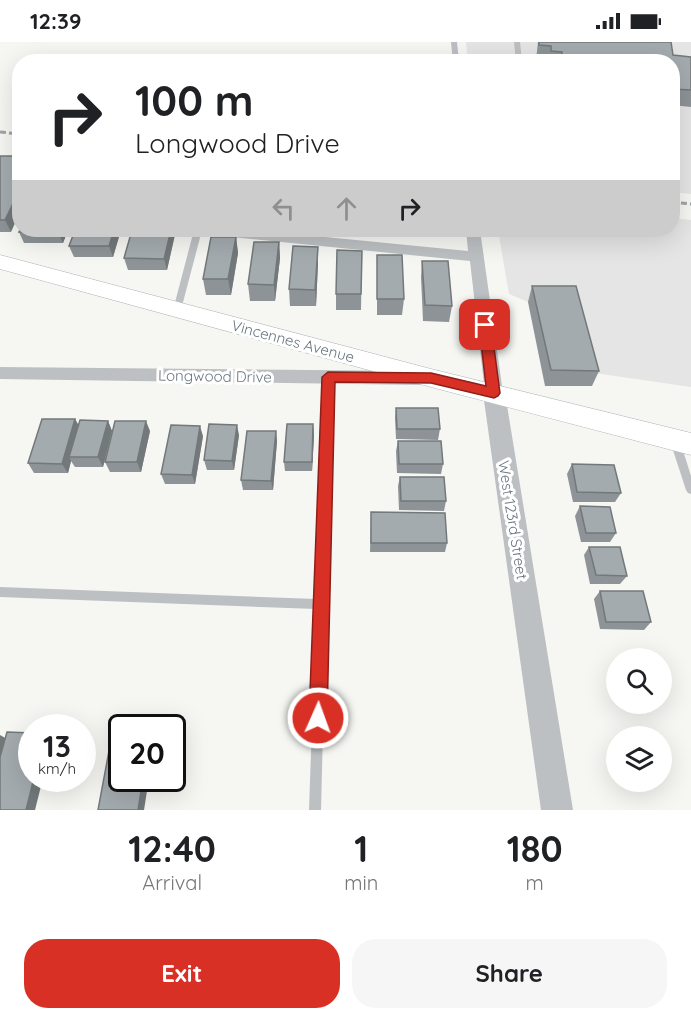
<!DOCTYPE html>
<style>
:root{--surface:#fff;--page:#f6f6f6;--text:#202124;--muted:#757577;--accent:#d93025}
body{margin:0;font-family:Quicksand,sans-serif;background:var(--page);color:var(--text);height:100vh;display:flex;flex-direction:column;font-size:22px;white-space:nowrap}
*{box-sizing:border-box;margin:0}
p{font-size:20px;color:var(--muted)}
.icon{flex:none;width:33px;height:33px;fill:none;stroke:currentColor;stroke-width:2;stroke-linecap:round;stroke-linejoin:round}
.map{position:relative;height:768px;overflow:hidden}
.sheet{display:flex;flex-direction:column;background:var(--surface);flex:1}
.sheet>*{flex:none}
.guide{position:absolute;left:12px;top:12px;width:668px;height:183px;border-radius:24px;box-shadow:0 6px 24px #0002;background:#fff;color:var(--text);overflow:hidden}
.tools{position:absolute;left:606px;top:606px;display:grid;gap:12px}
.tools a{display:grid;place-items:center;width:66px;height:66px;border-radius:50%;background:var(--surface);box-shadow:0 6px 24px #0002;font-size:30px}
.speed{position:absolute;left:18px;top:672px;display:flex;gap:12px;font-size:30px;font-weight:700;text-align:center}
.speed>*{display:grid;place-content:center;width:78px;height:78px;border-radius:50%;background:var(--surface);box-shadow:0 6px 24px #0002;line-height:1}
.speed small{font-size:15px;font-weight:400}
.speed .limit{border:3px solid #111;border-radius:9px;background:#fff;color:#111}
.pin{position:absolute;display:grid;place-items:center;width:51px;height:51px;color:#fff;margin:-26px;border-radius:12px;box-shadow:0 3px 9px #0006}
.me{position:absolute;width:66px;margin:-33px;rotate:2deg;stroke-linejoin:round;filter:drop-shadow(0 0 4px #0008)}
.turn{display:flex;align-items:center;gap:21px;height:126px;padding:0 24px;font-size:27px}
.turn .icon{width:78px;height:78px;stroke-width:2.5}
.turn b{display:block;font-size:42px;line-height:51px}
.lanes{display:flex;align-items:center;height:57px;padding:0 24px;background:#0003;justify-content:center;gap:30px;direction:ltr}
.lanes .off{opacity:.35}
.eta{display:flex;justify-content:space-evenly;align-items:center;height:102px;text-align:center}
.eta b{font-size:36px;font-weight:800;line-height:42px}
.cta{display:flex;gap:12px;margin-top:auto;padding:12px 24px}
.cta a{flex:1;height:69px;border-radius:24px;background:var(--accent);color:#fff;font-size:24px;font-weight:800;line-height:69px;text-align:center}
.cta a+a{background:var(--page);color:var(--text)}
.status{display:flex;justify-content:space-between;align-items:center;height:42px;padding:0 30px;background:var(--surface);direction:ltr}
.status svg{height:16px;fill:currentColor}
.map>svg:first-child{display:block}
</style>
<div class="status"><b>12:39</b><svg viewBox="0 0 49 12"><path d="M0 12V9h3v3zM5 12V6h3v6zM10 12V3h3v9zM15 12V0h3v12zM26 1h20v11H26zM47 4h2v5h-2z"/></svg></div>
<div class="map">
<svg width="691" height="768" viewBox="0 0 691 768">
<rect width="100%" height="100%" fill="#f6f6f3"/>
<!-- built -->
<g fill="#e4e5e4">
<path d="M466,0H691V152L672,150V20L468,19Z"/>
<path d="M672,176L691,178V345L588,330L528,260L509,252L498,188H672Z"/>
</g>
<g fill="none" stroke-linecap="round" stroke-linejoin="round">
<defs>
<path id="secondary" d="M0,213L431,327L691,391V413L431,345L0,227Z"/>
</defs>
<!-- secondary casing -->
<use href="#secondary" stroke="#aeb4b7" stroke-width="1"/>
<!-- service -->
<g fill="#bcc0c2" fill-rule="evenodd">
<path d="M451,0H457L459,20H453Z"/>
<path d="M514,0H520L522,20H516Z"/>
<path d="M194,188H202L181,268L177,271L173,268Z"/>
<path d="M328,332L332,335L321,768H309L316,567L0,555V545L316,557L324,335Z"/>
<path d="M675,395L678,396L680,399L691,434V452L688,451L686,448L670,399L672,396Z"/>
</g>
<!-- minor -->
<g fill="#bcc0c2" fill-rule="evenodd">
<path d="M205,188H253L468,209L466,188H480L503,351L500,356H488L485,351L470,219L212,193Z"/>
<path d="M0,325L421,329L427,331L430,336L427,341L421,343L0,337Z"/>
</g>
<!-- tertiary -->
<path fill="#bcc0c2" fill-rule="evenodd" d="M494,343L502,345L505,351L573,768H541L483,351L486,345Z"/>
<!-- secondary -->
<use href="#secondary" fill="#fff" fill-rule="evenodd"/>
<!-- rail -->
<g stroke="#9ea4a8" stroke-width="3" stroke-dasharray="6 3" stroke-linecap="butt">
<path d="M0,90L20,92"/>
<path d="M672,160L691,162"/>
</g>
</g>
<!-- wall -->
<g fill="#8d9396">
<path d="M538,0H671L673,13L691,15V65L672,63V20H547L536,18Z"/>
<path d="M0,114L11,190H0Z"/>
<path d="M20,188H68L63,201H24L19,190Z"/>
<path d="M75,188H121L113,215H74L69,204Z"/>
<path d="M132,188H176L167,228H128L124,216Z"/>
<rect x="375" y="188" width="23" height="1"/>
<path d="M417,188H441L440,193H417Z"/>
<path d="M236,195L238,211L231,253H206L203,237Z"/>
<path d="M279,200L280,216L275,259H250L248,242Z"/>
<path d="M362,209L361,268H336V252Z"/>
<path d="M377,213L404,257L402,273H377Z"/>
<path d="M422,219L452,264L449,280L423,279L421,235Z"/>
<path d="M318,221L316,264H290L289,247Z"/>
<path d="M532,244L599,329L592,344H545L528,260Z"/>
<path d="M396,366L440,387L438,398L396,397L395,376Z"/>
<path d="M75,377L78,383L108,379L112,389L103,425H75L71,419L68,431H34L28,421Z"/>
<path d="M313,382L314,393L312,429H285L284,420Z"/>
<path d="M150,389L141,430H110L105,420Z"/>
<path d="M276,389L277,399L273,448H243L241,438Z"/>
<path d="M239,393L234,428H207L204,418Z"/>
<path d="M203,394L195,442H165L161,432Z"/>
<path d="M398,399L443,422L441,432L397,431L396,409Z"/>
<path d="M572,422L621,451L615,460H573L567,432Z"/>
<path d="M400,435L446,459L444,469L399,468L398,444Z"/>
<path d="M580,464L616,491L610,500H581L575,474Z"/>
<path d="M371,470L447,501L445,510H370Z"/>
<path d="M589,505L627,534L620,542H590L584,513Z"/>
<path d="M600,549L651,580L644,588L600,587L594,557Z"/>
</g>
<!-- shaded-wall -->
<g fill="#73787a">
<path d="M20,147V170L11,190L5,178Z"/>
<path d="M59,188H68L63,201L58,190Z"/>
<path d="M114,188H121L113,215L109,204Z"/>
<path d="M171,188H176L167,228L164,217Z"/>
<path d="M236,195L238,211L231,253L228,237Z"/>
<path d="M279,200L280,216L275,259L274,243Z"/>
<path d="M318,205V221L316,264L315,248Z"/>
<path d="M75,377L81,387L69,415L71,419L68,431L62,422Z"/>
<path d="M108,379L112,389L103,425L98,415Z"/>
<path d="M146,379L150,389L141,430L137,420Z"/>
<path d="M313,382L314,393L312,429V420Z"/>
<path d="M237,383L239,393L234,428L232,419Z"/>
<path d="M200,384L203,394L195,442L192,433Z"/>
<path d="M276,389L277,399L273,448L271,439Z"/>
<path d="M0,693L7,697L0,720Z"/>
<path d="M34,736H43L35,768H26Z"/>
<path d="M143,736H149L144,768H138Z"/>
</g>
<!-- building -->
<g fill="#a4abaf" stroke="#73787a" stroke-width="1.5">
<path d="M539,0H671L673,13L691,15V48L672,47V20H562V10L551,9V4L539,3Z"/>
<path d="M0,114H20V147L5,178H0Z"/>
<path d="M20,188H59L58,190H19Z"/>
<path d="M75,188H114L109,204H69Z"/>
<path d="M132,188H171L164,217L124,216Z"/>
<path d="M211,195H236L228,237H203Z"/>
<path d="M254,200H279L274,243L248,242Z"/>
<path d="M293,204L318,205L315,248L289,247Z"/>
<path d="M337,208L362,209L361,252H336Z"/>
<path d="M377,213H402L404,257H377Z"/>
<path d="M422,219H448L452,264L425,263Z"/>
<path d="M532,244H576L599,329L551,328Z"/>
<path d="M396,366H438L440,387H397Z"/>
<path d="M42,377H75L62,422L28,421Z"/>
<path d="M80,378L108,379L98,415H69Z"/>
<path d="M115,379H146L137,420H105Z"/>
<path d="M209,382L237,383L232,419L204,418Z"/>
<path d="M287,382H313L312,420H284Z"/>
<path d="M171,383L200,384L192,433L161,432Z"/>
<path d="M247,389H276L271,439L241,438Z"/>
<path d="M398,399H441L443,422H399Z"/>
<path d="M572,422L614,423L621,451L577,450Z"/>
<path d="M400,435H444L446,459H401Z"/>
<path d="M580,464L610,465L616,491H586Z"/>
<path d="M371,470L445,471L447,501H371Z"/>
<path d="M589,505H620L627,534L596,533Z"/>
<path d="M600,549H643L651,580H606Z"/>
<path d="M114,682L153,683L152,686H122V736H143L138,768H98Z"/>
<path d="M7,690L32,691V736H34L26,768H0V715Z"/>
</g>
<!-- route -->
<path fill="#d93025" stroke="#8d1f18" stroke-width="1.5" d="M485,279L491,283L500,351L498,354L494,356L431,341L335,340L327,676L324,683L318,685L312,683L309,676L322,335L328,330L431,331L486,344L479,283Z"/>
<g text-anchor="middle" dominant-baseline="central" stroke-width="6" stroke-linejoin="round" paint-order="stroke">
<!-- street labels -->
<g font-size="15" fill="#697780" stroke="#fff">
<text transform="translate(293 299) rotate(15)">Vincennes Avenue</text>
<text transform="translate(215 334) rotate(1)">Longwood Drive</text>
<text transform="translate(513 478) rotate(81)">West 123rd Street</text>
</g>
</g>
</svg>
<div class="tools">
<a><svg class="icon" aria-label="search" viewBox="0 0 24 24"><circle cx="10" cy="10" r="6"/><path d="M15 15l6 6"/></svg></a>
<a><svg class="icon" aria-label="layers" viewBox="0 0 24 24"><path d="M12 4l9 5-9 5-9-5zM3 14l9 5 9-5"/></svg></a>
</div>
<div class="speed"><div>13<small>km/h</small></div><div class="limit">20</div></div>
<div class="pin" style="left:485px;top:283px;background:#d93025"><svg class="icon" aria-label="arrive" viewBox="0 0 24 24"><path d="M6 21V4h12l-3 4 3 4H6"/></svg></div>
<svg class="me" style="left:318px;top:676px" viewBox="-20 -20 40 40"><circle r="17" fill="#d93025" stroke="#fff" stroke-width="3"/><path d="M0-11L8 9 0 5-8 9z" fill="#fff"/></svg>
<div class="guide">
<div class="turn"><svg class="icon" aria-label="right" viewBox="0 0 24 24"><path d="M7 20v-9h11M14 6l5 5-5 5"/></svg><div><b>100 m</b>Longwood Drive</div></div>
<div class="lanes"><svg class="icon off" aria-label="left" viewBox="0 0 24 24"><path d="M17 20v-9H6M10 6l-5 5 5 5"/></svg><svg class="icon off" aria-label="ahead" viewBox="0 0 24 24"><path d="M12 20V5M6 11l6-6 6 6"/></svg><svg class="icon" aria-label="right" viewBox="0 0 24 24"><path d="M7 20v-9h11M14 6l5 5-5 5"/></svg></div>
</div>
</div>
<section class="sheet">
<div class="eta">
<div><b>12:40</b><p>Arrival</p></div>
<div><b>1</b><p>min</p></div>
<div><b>180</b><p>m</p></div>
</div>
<div class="cta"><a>Exit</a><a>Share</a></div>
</section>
